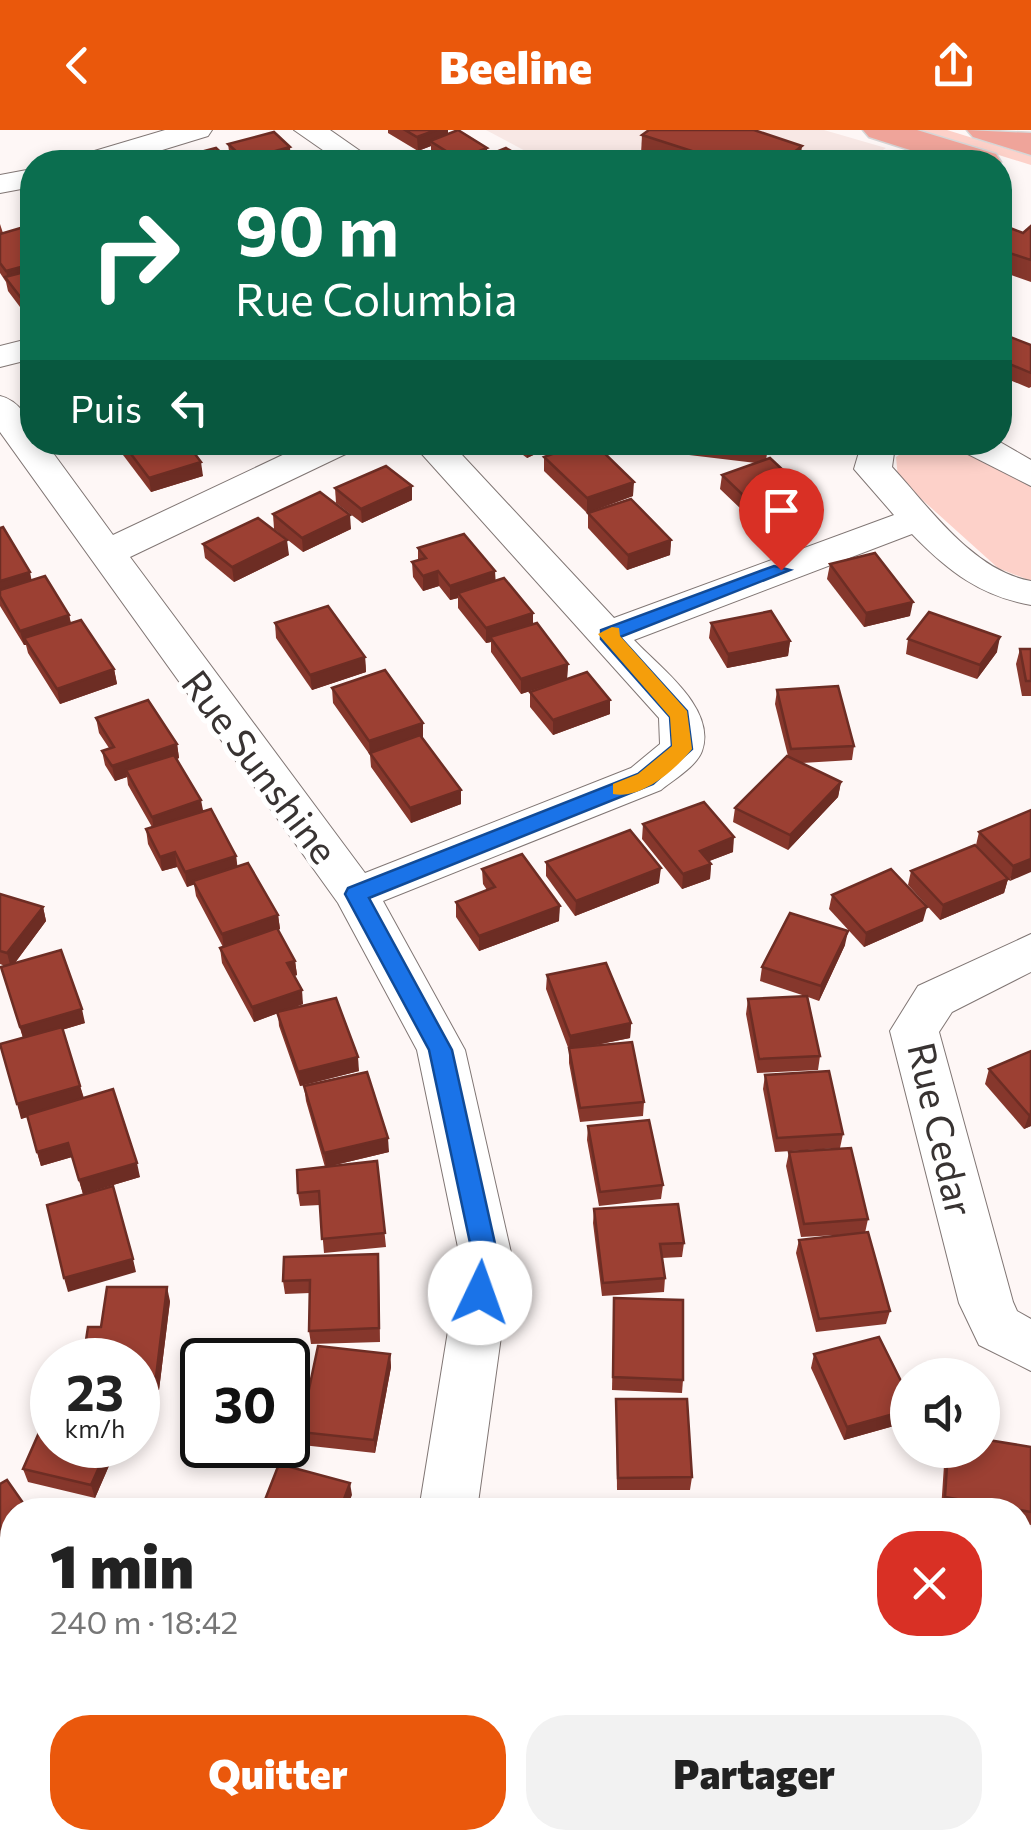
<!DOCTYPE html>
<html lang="fr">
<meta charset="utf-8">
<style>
:root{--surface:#fff;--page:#f2f2f2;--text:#222;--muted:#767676;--accent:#ea580c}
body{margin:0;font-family:Commissioner,sans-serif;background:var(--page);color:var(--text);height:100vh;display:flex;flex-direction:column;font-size:38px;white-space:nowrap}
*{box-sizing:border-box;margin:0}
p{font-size:32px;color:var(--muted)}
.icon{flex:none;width:55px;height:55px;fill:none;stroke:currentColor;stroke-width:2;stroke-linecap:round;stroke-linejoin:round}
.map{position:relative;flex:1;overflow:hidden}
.side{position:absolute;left:0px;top:1368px;width:1032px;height:352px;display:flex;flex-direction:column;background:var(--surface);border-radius:40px 40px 0 0;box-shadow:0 5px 15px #0003}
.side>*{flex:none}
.guide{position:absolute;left:20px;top:20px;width:992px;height:305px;border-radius:40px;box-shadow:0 5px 15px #0003;background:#0b6e4f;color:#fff;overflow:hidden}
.fabs{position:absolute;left:890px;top:1228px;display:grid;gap:20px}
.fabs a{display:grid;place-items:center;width:110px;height:110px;border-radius:50%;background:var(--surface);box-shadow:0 5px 15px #0003;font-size:50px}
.speed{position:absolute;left:30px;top:1208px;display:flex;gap:20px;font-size:50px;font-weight:700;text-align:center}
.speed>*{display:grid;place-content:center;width:130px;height:130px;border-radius:50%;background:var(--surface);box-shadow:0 5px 15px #0003;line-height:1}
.speed small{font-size:25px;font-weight:400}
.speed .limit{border:5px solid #111;border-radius:15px;background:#fff;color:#111}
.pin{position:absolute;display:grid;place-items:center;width:85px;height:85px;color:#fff;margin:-102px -42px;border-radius:50% 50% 50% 0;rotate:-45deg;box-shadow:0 0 10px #0007}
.pin .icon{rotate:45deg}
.me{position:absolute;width:110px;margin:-55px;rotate:3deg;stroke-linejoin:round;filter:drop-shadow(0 0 8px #0008)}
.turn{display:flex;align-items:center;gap:35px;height:210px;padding:0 50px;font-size:45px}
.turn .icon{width:130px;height:130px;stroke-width:2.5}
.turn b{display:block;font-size:70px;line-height:85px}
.then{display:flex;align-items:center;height:95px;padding:0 50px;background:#0003;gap:20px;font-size:38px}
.round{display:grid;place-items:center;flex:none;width:105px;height:105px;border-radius:40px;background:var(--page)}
.overview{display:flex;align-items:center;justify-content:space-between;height:170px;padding:0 50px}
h1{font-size:60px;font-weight:800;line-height:75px}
.primary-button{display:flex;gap:20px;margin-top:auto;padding:20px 50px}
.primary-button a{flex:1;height:115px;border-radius:40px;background:var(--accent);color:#fff;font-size:40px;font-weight:800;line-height:115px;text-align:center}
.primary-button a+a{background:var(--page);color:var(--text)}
header{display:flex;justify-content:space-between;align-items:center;height:130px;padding:0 50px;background:var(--accent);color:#fff;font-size:45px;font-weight:800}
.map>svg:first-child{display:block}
</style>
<header><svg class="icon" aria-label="back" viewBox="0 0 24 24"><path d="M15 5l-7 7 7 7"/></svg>Beeline<svg class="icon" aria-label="share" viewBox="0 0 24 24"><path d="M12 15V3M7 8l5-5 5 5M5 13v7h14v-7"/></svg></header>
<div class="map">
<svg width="1031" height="1718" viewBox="0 0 1031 1718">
<rect width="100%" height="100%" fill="#fef7f6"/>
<!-- built -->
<path fill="#f8e8e5" d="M486,0H824L886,18L864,32H627L616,27L602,32H546Z"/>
<!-- green -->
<g fill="#fdd1c9">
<path d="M918,0H947L1031,26V35Z"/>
<path d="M950,313L1031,355V451L998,438L898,348L896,327L914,315Z"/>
</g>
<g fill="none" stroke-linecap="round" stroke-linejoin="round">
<defs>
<g id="minor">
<path d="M165,0H212L208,6L123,32H77L81,25Z"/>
<path d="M294,0H330L376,32H340Z"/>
<path d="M32,39V57L0,63V45Z"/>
<path d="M32,208V229L0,237V216Z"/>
<path d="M0,266C21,271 32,292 32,312H45L113,405L310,312H359L354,320L130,427L365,743L631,638L660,614L659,588L411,312H450L614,488L894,385L854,339L862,312H904L894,323L892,337C929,377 973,441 1031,451V475C980,466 948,441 912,404L634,510C659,537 717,578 702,621C697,636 673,650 661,660L383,771L465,920L512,1127L477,1380H419L460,1127L417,920L338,773L0,302Z"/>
<path d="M955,312H1000L1031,330V356L960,320Z"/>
<path d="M1031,804V842L952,882L939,902L1013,1172L1017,1181L1031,1189V1241L979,1215L959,1173L890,901L918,856Z"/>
<path d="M281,1708H349L345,1718H277Z"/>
<path d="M668,1708H768L772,1718H672Z"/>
</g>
<g id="major">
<path d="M863,0H917L996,24L1001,32H948L869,7Z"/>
<path d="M967,0L1031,3V25L973,7Z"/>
</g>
</defs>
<!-- minor casing -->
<use href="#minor" stroke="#807674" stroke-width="2"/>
<!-- major casing -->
<use href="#major" stroke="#d7d6d6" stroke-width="3"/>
<!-- minor -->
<use href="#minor" fill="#fff" fill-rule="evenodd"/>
<!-- major -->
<use href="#major" fill="#efa49a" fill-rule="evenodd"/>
</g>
<!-- wall -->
<g fill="#86372c">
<path d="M388,0H448V4L487,26L530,32H444L431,24V16L418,21L388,3Z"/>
<path d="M642,5L800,32H666L641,24Z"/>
<path d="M228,14L291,31L283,32H235L230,28Z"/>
<path d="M0,94L3,103L32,108V193L8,161L6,152L0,143Z"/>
<path d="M1031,96V152L1000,141V100L1023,103Z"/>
<path d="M1000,209L1031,215V257L1029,258L1000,246Z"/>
<path d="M119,312H186L203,346L151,362L120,321Z"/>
<path d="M506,312H561L527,328Z"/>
<path d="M690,312H769L766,330L815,370L813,384L765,402L720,359L722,345L756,333L689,325Z"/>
<path d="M544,327L633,366L587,383L544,341Z"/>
<path d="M412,356V370L362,393L336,373L335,358Z"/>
<path d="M588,383L671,410L670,425L627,440L588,398Z"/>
<path d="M273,384L351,399L303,422L274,399Z"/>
<path d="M0,398L31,450L69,485L71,493L114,539L117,554L60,574L28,523L26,515H24L0,476Z"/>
<path d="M203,414L289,425L234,452L205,428Z"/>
<path d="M418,418L496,451L568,534L567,549L521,564L491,522V512L486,513L458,478V468L450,470L439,456L423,461L413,447L412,432L418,430Z"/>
<path d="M830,434L910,486L864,497L827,449Z"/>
<path d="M275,493L365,527L366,542L312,560L276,508Z"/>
<path d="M711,493L790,511L788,526L727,538L709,508Z"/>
<path d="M908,509L997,522L977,549L906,524Z"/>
<path d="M1020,519H1031V566H1022L1016,534Z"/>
<path d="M332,558L423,593V607L422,608L461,660V674L411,693L371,637L370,625L333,573Z"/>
<path d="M777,560L854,616L852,630L802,633L841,652L838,667L788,720L733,692L735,678L788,626L775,574Z"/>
<path d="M530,562L610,584L553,605L530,577Z"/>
<path d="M96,588L177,614L179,628L177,629L203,682L236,726L237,737L278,785L280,799L278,800L295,831L297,845L294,846L303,874L290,879L359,941L300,956L279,896L278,883L254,892L222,833L220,818L223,817L196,766L194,754L187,757L177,737L162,741L148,714L146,699L152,697L128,655L127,647L115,651L105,635L102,621L109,618L99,603Z"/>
<path d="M1031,680L1010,751L1008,749L1004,763L940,790L908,755L911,741L976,715L979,702Z"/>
<path d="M643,694L733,722L709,731L711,734L710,749L682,759L642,709Z"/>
<path d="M546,732L659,753L575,786L546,746Z"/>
<path d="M482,739L559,791L479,821L456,787V772L487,760L483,754Z"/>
<path d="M0,764L43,777L46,791L15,833L85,893L62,900L84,968L140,1047L83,1064L72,1027L41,1036L27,987L21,989L23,908L1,837L5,836L0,834Z"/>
<path d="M832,765L923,791L864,817L829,779Z"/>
<path d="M845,815L819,871L808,867L820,926L818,940L757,943L746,884L748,869L805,866L760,851L762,837Z"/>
<path d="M547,845L631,893L630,908L587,917L644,972L643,986L580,992L569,933V920L546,859Z"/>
<path d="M1031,921V996L1024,999L985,954L989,939Z"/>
<path d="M765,945L843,1004L840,1018L775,1022L763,959Z"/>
<path d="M304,956L389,1022L331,1036L377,1031L386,1117L324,1123L320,1075L300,1076L298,1063L325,1037L306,971Z"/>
<path d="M588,996L663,1055L661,1069L599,1076L587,1010Z"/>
<path d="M789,1022L868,1089L865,1103L890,1181L886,1194L816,1202L796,1123L799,1110L856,1104L801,1107L786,1036Z"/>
<path d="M594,1079L684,1113L682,1127L662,1128L665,1148L664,1162L602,1166L593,1093Z"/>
<path d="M379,1137L380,1212L311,1214L309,1201L310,1163L285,1164L283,1151Z"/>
<path d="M614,1168L683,1250L682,1263L612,1260Z"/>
<path d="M170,1171L159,1260H138V1230L101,1197Z"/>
<path d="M390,1224L391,1237L375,1323L302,1315L300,1302Z"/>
<path d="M814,1224L908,1265V1292L844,1310L811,1238Z"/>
<path d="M616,1269L692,1347L690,1360H617Z"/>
<path d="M52,1315H118L95,1368L28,1352L23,1339Z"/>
<path d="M1031,1317V1395L1020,1393V1380H941L945,1320Z"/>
<path d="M1030,1509H1031V1552L1025,1520Z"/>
</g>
<!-- shaded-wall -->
<g fill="#6d2d24">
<path d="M436,0H448V9L430,11L431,16L418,21L417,7Z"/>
<path d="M802,16L800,32H781Z"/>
<path d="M290,17L291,31L283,32H248L264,24Z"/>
<path d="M487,18V32H459V29Z"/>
<path d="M32,134V148L8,150L6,141Z"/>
<path d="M529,312H561L527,328V314Z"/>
<path d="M201,332L203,346L151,362L149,348Z"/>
<path d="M634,352L633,366L587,383V368Z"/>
<path d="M412,356V370L362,393L361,379Z"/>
<path d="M815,370L813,384L765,402L766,387Z"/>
<path d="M350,385L351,399L303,422L302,408Z"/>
<path d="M287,410L289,425L234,452L232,437Z"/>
<path d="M671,410L670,425L627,440L628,425Z"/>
<path d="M438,441L439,456L423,461V446Z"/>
<path d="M495,441L496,456L458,463V468L450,470V456Z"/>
<path d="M30,442L33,457L0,467V451Z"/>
<path d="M913,472L910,486L864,497L866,483Z"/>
<path d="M533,483V498L490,507L491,512L486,513V498Z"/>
<path d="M69,485L72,500L24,508L26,515H24L20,501Z"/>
<path d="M1000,507L997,522L977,549L980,535Z"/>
<path d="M790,511L788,526L727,538L728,524Z"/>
<path d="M365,527L366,542L312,560L310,545Z"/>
<path d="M568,534L567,549L521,564V549Z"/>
<path d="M114,539L117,554L60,574L57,559Z"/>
<path d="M610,570V584L553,605V590Z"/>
<path d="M423,593V607L372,625L370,623V626L369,611Z"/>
<path d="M177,614L179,628L129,646L126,640L127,647L115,651L112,636Z"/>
<path d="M841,652L838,667L788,720L790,705Z"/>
<path d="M461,660V674L411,693L410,678Z"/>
<path d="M201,670L204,685L154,701L152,687Z"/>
<path d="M734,707L733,722L699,735L700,721Z"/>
<path d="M175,722L177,737L162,741L160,727Z"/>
<path d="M236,726L238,740L187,757L185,742Z"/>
<path d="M1031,729V742L1010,751L1013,736Z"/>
<path d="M711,734L710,749L682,759L683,744Z"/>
<path d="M661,738L659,753L575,786L576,771Z"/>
<path d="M1008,749L1004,763L940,790L943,775Z"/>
<path d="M560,776L559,791L479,821V806Z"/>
<path d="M43,777L46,791L11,838L7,823Z"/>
<path d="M927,777L923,791L864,817L866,803Z"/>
<path d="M278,785L280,799L224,819L222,804Z"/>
<path d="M848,801L845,815L819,871L821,856Z"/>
<path d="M295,831L297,845L289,848L287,833Z"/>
<path d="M302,860L303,874L254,892L252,877Z"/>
<path d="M82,879L85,893L24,911L20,897Z"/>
<path d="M631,893L630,908L569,920L570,906Z"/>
<path d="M358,927L359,941L300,956L298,942Z"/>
<path d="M80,956L84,970L21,989L17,974Z"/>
<path d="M1031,984V996L1024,999L1029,985Z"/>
<path d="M388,1008L389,1022L326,1037L324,1023Z"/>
<path d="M68,1013L72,1027L41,1036L37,1022Z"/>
<path d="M137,1033L140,1047L83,1064L79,1050Z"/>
<path d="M133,1129L136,1142L68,1162L64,1148Z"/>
<path d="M167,1157L170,1171L159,1260L156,1247Z"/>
<path d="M390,1224L391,1237L375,1323L374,1310Z"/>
<path d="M908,1280V1292L844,1310L847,1297Z"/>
<path d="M109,1315H118L95,1368L91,1355Z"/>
<path d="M350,1353L352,1365L346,1380H340Z"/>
<path d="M12,1440V1462L0,1470V1448Z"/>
<path d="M158,1708L161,1718H148Z"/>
</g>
<!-- building -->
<g fill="#9c4033" stroke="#6d2d24" stroke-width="2.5">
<path d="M405,0H436L417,7Z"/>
<path d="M458,0L487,18L459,29L430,11Z"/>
<path d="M649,0H754L802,16L781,32H726L642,5Z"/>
<path d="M274,2L290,17L264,24L268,27L248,32L228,14Z"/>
<path d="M216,18L231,32H163Z"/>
<path d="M506,18L530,32L474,31Z"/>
<path d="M1005,96L1023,103L1031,96V130L1000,120V100Z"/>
<path d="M24,97L32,108V134L6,141L0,133V104Z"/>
<path d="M32,140V181H31L5,147Z"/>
<path d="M1005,205L1031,215V243L1000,230V209Z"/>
<path d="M122,312H186L201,332L149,348Z"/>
<path d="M585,312H593L634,352L587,368L544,327Z"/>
<path d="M706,312H768L766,319Z"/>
<path d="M770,328L815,370L766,387L722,345Z"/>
<path d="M386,336L412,356L361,379L335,358Z"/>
<path d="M320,362L350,385L302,408L273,384Z"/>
<path d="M631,369L671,410L628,425L588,383Z"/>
<path d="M258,388L287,410L232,437L203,414Z"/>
<path d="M3,397L30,442L0,451V398Z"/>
<path d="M464,404L495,441L450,456L438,441L423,446L412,432L426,428L418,418Z"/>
<path d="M875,423L913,472L866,483L830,434Z"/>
<path d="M45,446L69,485L20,501L0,466V460Z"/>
<path d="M504,448L533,483L486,498L458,463Z"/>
<path d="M328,476L365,527L310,545L275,493Z"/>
<path d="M771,481L790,511L728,524L711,493Z"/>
<path d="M929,482L1000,507L980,535L908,509Z"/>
<path d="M81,490L114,539L57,559L24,508Z"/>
<path d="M537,493L568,534L521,549L490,507Z"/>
<path d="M1020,519H1031V551H1026Z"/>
<path d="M385,540L423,593L369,611L332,558Z"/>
<path d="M587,542L610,570L553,590L530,562Z"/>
<path d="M838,556L854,616L791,619L777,560Z"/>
<path d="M148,570L177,614L112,636L102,621L114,617L96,588Z"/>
<path d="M420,605L461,660L410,678L370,623Z"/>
<path d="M174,625L201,670L152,687L126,640Z"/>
<path d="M787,626L841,652L790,705L735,678Z"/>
<path d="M704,672L734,707L700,721L711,734L683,744L643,694Z"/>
<path d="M211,679L236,726L185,742L175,722L160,727L146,699Z"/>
<path d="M1031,680V729L1013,736L979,702Z"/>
<path d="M630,700L661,738L576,771L546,732Z"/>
<path d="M975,715L1008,749L943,775L911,741Z"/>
<path d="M522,724L560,776L479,806L456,772L495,757L482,739Z"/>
<path d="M248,733L278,785L222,804L193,751Z"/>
<path d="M891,739L927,777L866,803L832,765Z"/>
<path d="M0,764L43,777L7,823L0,821Z"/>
<path d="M790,783L848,801L821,856L762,837Z"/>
<path d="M277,798L295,831L287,833L302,860L252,877L220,818Z"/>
<path d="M61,820L82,879L20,897L1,837Z"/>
<path d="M606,833L631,893L570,906L547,845Z"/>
<path d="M807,866L820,926L759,929L748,869Z"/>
<path d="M336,868L358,927L298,942L277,882Z"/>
<path d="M62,897L80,956L17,974L0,914Z"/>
<path d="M632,912L644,972L580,978L569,918Z"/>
<path d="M1031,921V984L1029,985L989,939Z"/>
<path d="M829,941L843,1004L777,1008L765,945Z"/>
<path d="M367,942L388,1008L324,1023L304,956Z"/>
<path d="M113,959L137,1033L79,1050L68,1013L37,1022L27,985Z"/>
<path d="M649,990L663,1055L600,1062L588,996Z"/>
<path d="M851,1018L868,1089L804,1094L789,1022Z"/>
<path d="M377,1031L385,1103L322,1109L319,1061L298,1063L297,1040Z"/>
<path d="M113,1056L133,1129L64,1148L47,1075Z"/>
<path d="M678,1074L684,1113L660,1114L665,1148L603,1153L594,1079Z"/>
<path d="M868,1102L890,1181L819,1189L799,1110Z"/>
<path d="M378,1124L379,1198L309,1201L310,1150L283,1151L284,1127Z"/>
<path d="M107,1157H167L156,1247H138V1230H83L88,1197H101Z"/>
<path d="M614,1168L683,1170V1250L613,1247Z"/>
<path d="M879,1207L908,1265V1280L847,1297L814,1224Z"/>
<path d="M318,1216L390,1224L374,1310L300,1302Z"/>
<path d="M616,1269H687L692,1347L618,1348Z"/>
<path d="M52,1273V1315H109L91,1355L23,1339Z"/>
<path d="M982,1309L1031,1317V1382L945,1367L948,1320H982Z"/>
<path d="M279,1334L350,1353L340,1380H261Z"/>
<path d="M7,1350L28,1380H12V1440L0,1448V1354Z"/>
<path d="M1020,1592L1023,1612H1020Z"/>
<path d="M60,1708H157L148,1718H51Z"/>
</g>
<!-- route -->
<path fill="#1a73e8" stroke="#114b97" stroke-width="2.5" d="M774,436L790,440L620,507L687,581L692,619L653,654L369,768L452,920L498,1127L489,1171H471L467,1163L473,1127L429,920L345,764L348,758L638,644L672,616L670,587L601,509V500Z"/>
<!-- slow -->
<path fill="#f59e0b" d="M612,497L619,498L620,506L687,581L692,619C676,639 641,670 613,664V654L638,644L672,616L670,587L598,504Z"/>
<g text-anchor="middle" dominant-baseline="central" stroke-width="10" stroke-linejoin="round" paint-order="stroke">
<!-- street labels -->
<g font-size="38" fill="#383332" stroke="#fff">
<text transform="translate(261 636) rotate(53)">Rue Sunshine</text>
<text transform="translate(942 999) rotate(77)">Rue Cedar</text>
</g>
</g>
</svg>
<div class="fabs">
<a><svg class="icon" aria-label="sound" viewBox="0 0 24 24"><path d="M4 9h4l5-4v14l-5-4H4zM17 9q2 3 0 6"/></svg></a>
</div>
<div class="speed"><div>23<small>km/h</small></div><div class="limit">30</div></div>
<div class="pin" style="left:781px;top:440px;background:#d93025"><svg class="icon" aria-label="arrive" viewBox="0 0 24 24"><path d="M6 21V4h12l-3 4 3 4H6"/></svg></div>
<svg class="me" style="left:480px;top:1163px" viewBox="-20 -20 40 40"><circle r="19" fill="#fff"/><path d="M0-13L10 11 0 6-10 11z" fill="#1a73e8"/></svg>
<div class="guide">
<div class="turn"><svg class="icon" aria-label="right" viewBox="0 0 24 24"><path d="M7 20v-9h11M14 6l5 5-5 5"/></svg><div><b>90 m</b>Rue Columbia</div></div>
<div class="then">Puis<svg class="icon" aria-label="left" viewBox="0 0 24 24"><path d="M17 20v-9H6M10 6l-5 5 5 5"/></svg></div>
</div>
<section class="side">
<div class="overview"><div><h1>1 min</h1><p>240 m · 18:42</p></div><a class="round" style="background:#d93025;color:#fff"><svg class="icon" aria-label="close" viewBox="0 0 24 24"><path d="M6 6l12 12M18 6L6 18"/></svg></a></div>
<div class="primary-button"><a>Quitter</a><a>Partager</a></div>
</section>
</div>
